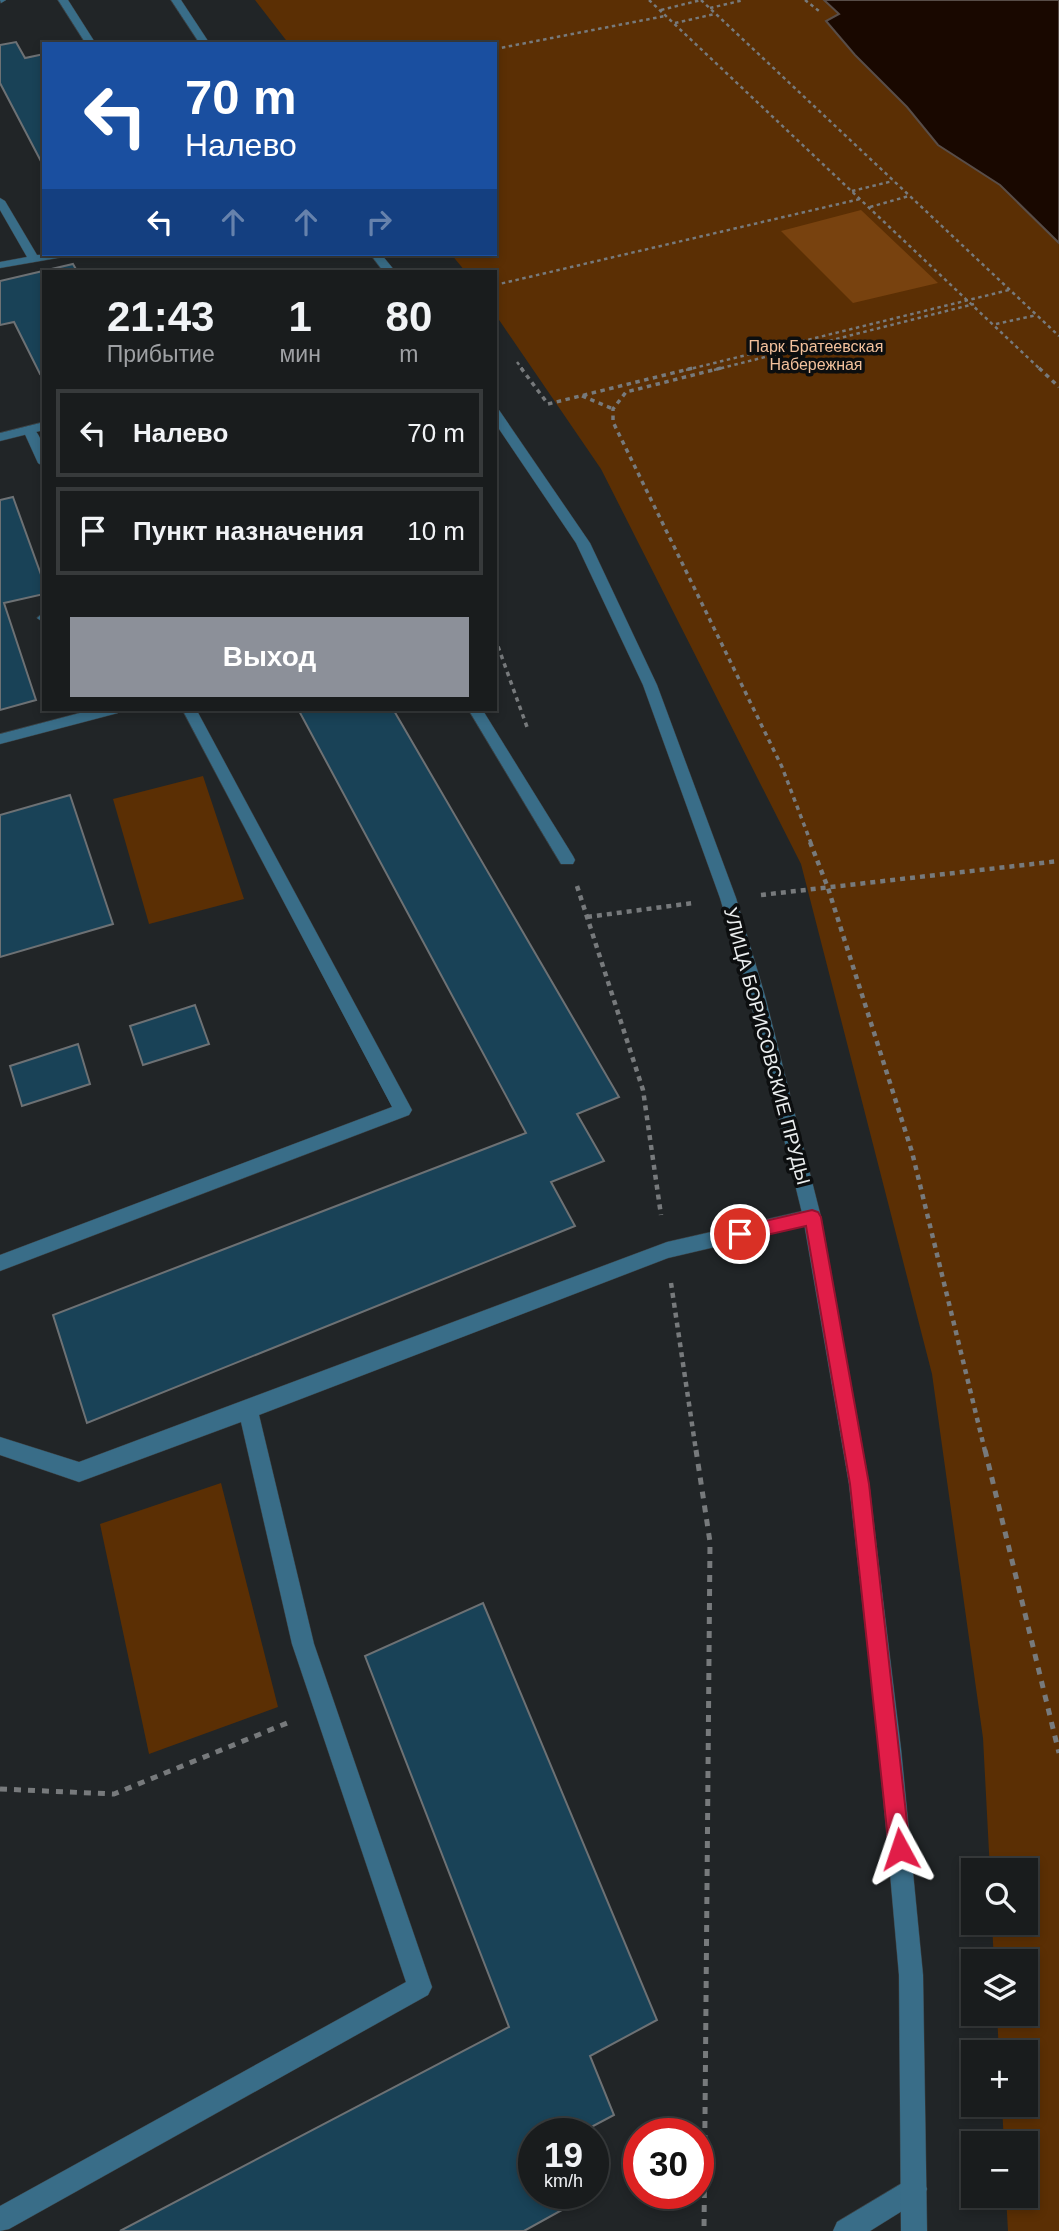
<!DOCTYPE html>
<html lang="ru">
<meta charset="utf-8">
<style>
:root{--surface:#191c1d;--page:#26292a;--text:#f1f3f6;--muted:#9fa1a4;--line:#373a3b;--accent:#8c9099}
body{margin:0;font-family:Helvetica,sans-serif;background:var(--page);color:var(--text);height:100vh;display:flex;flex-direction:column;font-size:26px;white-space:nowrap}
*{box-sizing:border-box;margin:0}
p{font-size:23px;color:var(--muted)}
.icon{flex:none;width:38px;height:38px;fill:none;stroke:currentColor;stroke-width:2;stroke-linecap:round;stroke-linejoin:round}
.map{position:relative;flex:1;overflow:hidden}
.panel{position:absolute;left:42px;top:270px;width:455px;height:441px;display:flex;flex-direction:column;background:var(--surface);border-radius:0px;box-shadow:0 4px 10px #0003,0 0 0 2px var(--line)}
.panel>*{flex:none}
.banner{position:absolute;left:42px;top:42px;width:455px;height:214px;border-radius:0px;box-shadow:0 4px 10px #0003,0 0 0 2px var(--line);background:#1a4fa0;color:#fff;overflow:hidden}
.buttons{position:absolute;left:961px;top:1858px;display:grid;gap:14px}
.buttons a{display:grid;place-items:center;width:77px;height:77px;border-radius:0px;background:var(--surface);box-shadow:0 4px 10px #0003,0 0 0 2px var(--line);font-size:35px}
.speed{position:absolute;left:518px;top:2118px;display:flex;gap:14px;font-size:35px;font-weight:700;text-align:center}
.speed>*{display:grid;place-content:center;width:91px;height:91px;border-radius:50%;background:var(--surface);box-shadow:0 4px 10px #0003,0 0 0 2px var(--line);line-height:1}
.speed small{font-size:18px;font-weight:400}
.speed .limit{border:10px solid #d22;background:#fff;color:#111}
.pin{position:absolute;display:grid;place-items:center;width:60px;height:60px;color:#fff;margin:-30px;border:4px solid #fff;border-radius:50%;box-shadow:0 2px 7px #0007}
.me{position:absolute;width:77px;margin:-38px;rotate:355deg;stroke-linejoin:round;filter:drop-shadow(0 0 5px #0008)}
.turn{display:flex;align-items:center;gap:24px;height:147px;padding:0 28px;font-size:32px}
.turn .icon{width:91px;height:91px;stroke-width:2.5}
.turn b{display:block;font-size:49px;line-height:60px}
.lanes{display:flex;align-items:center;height:66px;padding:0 28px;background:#0003;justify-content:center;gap:35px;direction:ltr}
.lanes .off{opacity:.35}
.eta{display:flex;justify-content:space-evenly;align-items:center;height:119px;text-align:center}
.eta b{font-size:42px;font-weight:600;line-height:49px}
.primary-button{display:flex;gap:14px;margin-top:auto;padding:14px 28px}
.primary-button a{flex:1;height:80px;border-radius:0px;background:var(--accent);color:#fff;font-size:28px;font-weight:600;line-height:80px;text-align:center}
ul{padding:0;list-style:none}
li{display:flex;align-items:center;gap:21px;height:88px;margin:0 14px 10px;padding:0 14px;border:4px solid var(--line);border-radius:0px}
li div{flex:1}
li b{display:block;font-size:26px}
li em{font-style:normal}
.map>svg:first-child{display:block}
</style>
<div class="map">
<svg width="1059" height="2231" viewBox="0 0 1059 2231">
<rect width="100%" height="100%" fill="#212527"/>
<!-- green -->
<g fill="#5b2f04">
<path d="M255,0H824L840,14L827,21L855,55L907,107L938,145L1000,185L1059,243V2231H1008L1006,2196H1026V2144H1004L1002,2105H1026V2053H999L997,2014H1026V1962H994L992,1923H1026V1871H990L983,1738L932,1374L801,864L601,469L495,314V271H465L451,254H495V44H289Z"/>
<path d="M203,776L244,899L149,924L113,799Z"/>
<path d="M221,1483L278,1707L149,1754L100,1524Z"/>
</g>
<!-- forest -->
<path fill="#78420f" d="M861,210L938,283L853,303L781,231Z"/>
<!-- water -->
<path fill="#190800" stroke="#584d48" stroke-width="2" d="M824,0H1059V243L1000,185L938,145L907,107L855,55L826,21L839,14Z"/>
<!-- building -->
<g fill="#194257" stroke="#6d7174" stroke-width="2">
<path d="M16,42L25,58L44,54V167L0,83V45Z"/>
<path d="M73,264L77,271H44V372L40,374L14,322L0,325V281Z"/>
<path d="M13,497L44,583V594L4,603L36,700L0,710V500Z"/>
<path d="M298,709H393L619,1097L577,1114L604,1161L551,1182L575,1226L87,1423L53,1315L526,1133Z"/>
<path d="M70,795L113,924L0,957V815Z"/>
<path d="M195,1005L209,1044L143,1065L130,1026Z"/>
<path d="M78,1044L90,1084L22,1106L10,1066Z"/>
<path d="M483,1603L657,2020L590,2056L614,2115L580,2133H534V2193H556L562,2210L524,2231H120L509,2027L365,1656Z"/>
</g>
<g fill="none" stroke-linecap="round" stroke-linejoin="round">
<defs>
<g id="service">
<path d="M0,0H6L1,3Z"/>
<path d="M58,0H68L96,44H86Z"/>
<path d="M0,198L5,201L37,255L70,254L69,256L0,268V262L27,257L0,210Z"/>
<path d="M29,426C43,433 44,452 44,467L38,463L23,430Z"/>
<path d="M44,612V623L37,618Z"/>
<path d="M95,709H120L118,713L0,744V734Z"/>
<path d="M182,709H196L412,1110L409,1115L0,1271V1255L392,1107Z"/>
<path d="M468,709H482L573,856L575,860L573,864H561Z"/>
<path d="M812,1209L818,1211L821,1217L818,1223L668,1258L259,1415L314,1644L432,1987L428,1995L9,2229L0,2231V2206L406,1982L292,1644L241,1422L79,1482L0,1455V1437L79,1462L667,1242Z"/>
<path d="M914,2176L923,2180L927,2189L923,2198L870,2231H833L837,2222Z"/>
</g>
<path id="minor" d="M495,409L499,410L590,543L657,685L736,898L765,996L821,1217L869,1484L901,1749L923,1975L927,2231H901L899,1975L879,1749L849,1484L803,1217L749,996L720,898L643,685L576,543L495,423Z"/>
<g id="tertiary">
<path d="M171,0H181L210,44H200Z"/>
<path d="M370,254H381L395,271H383Z"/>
<path d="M44,422V430L0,441V433Z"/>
</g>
</defs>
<!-- service casing -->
<use href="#service" stroke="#3d4143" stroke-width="1"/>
<!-- minor casing -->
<use href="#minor" stroke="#3d4143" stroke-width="1"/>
<!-- tertiary casing -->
<use href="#tertiary" stroke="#3d4143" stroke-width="1"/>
<!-- path-far3 -->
<g stroke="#777a7c" stroke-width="2.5" stroke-dasharray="3.5 3.5" stroke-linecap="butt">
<path d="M649,0L1041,370"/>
<path d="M701,0L1059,336"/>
<path d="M805,0L819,11"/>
<path d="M710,8L744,0"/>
<path d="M661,10L701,0"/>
<path d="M675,23L715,14"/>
<path d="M495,49L665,16"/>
<path d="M852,191L893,181"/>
<path d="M870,207L909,196"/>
<path d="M495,285L860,199"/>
<path d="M996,324L1037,315"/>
<path d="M517,362L523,370"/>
<path d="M686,370L1009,290"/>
<path d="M714,370L974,304"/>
</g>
<!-- path-far2 -->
<g stroke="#777a7c" stroke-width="3.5" stroke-dasharray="4.5 4.5" stroke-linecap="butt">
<path d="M521,368L548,404L693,368"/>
<path d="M721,368L626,392L613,409V422L782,767L811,843"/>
<path d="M1039,368L1059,387"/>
<path d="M582,396L613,409"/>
<path d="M495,638L527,727"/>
</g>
<!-- path-far1 -->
<g stroke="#777a7c" stroke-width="4.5" stroke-dasharray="5 5" stroke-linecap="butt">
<path d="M810,842L828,888L912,1152L985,1451"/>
<path d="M577,886L643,1090L661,1215"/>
<path d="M761,895L1059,861"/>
<path d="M587,917L693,903"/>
<path d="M671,1283L696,1451"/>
</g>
<!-- path -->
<g stroke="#777a7c" stroke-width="5" stroke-dasharray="7 7" stroke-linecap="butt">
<path d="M696,1450L710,1542L704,2231"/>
<path d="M985,1450L1059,1753"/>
<path d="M0,1789L114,1794L292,1721"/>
</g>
<!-- service -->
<use href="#service" fill="#396d88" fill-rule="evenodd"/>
<!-- minor -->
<use href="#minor" fill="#396d88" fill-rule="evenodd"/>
<!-- tertiary -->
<use href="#tertiary" fill="#396d88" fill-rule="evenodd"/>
</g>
<!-- route -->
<path fill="#e11d48" stroke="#92132f" stroke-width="2" d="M812,1210L818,1212L821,1217L869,1484L910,1849L907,1857L900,1860L892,1857L889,1849L850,1484L806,1226L740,1241L734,1239L731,1234L734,1229L740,1227Z"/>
<g text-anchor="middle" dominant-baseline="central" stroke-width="7" stroke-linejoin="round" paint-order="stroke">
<!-- far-park labels -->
<g font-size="16" fill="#f3c19c" stroke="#0c0e0f">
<text x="816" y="346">Парк Братеевская<tspan x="816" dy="18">Набережная</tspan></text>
</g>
<!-- street labels -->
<g font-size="19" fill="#ebeeef" stroke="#0c0e0f">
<text transform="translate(767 1046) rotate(75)">УЛИЦА БОРИСОВСКИЕ ПРУДЫ</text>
</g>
</g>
</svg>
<div class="buttons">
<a><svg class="icon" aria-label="search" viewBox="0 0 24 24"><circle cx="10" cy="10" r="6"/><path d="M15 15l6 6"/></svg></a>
<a><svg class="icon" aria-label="layers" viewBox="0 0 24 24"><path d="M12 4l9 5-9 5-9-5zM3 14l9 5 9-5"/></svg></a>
<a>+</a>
<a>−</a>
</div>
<div class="speed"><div>19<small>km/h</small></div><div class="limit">30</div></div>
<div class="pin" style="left:740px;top:1234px;background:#d93025"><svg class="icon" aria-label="arrive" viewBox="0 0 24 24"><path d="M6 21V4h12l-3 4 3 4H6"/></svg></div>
<svg class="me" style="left:900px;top:1849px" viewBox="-20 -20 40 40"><path d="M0-17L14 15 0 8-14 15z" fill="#e11d48" stroke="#fff" stroke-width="4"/></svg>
<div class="banner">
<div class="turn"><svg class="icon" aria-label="left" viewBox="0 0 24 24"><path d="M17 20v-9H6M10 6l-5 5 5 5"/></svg><div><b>70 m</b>Налево</div></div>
<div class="lanes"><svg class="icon" aria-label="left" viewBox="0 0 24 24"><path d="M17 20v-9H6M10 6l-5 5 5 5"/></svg><svg class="icon off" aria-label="ahead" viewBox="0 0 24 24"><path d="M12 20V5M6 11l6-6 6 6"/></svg><svg class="icon off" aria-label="ahead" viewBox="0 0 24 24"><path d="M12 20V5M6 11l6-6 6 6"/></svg><svg class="icon off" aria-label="right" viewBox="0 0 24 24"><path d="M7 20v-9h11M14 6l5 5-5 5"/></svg></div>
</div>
<section class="panel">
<div class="eta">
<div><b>21:43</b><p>Прибытие</p></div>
<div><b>1</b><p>мин</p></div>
<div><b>80</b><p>m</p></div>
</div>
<ul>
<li><svg class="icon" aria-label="left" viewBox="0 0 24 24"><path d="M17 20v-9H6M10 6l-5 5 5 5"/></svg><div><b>Налево</b></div><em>70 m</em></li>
<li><svg class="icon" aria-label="arrive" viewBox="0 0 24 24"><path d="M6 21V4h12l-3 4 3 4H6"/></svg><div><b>Пункт назначения</b></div><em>10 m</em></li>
</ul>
<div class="primary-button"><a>Выход</a></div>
</section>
</div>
